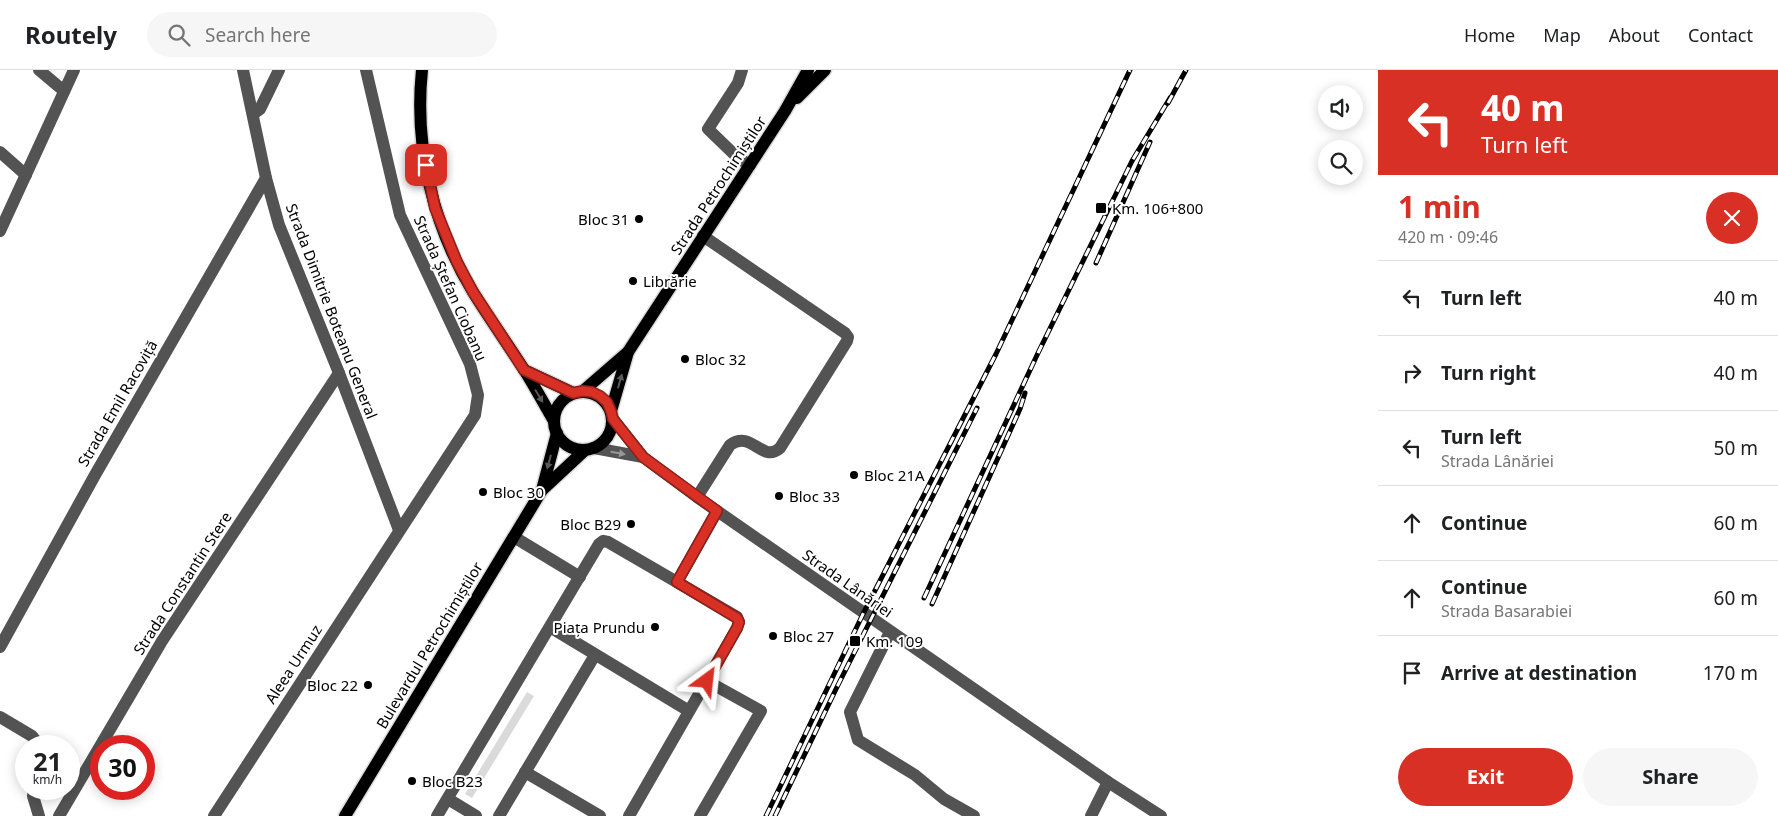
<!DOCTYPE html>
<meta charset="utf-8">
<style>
:root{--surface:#fff;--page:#f6f6f6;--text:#202124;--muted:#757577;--line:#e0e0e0;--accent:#d93025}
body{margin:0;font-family:"Noto Sans",sans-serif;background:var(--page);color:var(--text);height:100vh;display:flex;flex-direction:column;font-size:19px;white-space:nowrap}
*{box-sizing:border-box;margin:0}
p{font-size:16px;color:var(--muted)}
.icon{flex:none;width:28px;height:28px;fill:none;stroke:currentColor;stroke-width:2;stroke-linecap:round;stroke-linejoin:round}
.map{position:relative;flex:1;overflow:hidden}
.side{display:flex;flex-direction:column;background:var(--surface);width:400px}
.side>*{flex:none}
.hud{background:#d93025;color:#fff;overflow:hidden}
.buttons{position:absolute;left:1318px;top:15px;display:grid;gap:10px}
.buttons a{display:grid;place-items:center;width:45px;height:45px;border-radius:50%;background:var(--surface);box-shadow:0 2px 12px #0003;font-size:25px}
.speed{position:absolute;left:15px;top:665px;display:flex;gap:10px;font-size:25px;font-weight:700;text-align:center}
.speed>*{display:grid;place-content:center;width:65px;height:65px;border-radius:50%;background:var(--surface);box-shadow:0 2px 12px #0003;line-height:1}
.speed small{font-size:12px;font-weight:400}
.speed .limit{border:8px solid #d22;background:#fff;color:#111}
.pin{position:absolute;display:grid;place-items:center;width:42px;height:42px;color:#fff;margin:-21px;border-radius:10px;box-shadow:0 2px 8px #0006}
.me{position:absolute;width:55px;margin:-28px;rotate:30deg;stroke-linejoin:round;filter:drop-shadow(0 0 4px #0008)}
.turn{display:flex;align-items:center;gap:18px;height:105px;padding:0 20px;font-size:22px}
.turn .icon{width:65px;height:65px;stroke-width:2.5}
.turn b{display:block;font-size:35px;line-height:42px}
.round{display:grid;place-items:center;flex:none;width:52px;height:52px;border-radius:26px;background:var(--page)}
.overview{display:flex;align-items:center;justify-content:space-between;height:85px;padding:0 20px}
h1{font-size:30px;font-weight:700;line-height:38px;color:var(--accent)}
.button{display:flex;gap:10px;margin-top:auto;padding:10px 20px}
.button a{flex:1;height:58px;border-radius:30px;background:var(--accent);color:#fff;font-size:20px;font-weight:700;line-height:58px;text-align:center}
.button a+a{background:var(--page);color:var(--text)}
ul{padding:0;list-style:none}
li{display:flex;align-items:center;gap:15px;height:75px;padding:0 20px;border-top:1px solid var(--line)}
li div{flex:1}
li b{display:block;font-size:19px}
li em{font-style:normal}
header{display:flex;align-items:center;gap:30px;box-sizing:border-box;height:70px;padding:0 25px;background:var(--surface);border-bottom:1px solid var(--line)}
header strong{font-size:24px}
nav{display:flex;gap:28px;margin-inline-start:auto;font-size:18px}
.search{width:350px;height:45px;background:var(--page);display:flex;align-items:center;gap:12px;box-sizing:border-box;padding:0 18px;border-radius:28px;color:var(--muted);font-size:19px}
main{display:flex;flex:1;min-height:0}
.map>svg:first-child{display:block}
</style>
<header>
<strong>Routely</strong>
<div class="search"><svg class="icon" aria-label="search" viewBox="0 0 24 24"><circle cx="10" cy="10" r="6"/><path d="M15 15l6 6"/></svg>Search here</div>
<nav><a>Home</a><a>Map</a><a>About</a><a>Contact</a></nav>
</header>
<main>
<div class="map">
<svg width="1378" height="746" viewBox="0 0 1378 746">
<rect width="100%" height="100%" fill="#fff"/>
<!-- green -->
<path fill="#dadada" d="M527,622L534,626L472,728L465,724Z"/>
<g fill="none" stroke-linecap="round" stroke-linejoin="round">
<defs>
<g id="major">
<path d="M422,0C414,77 433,156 473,222C489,248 507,273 523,298C534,315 544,334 554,351"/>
<path d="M797,28L825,0"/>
<path d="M524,300L573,323"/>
<path d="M583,321L628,282L785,41L808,0"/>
<circle cx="583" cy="351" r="29"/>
<path d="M611,341L628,282"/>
<path d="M542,420L557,363"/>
<path d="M345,746L542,420L585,380"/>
</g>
</defs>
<!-- major casing -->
<use href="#major" stroke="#dbdbdb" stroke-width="15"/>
<!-- minor -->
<g stroke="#535353" stroke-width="12">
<path d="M39,0L64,21"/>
<path d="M243,0L266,108L279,155L339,303L399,460"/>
<path d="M742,0L738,13L708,59L738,88L750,95"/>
<path d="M253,44L260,39L279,0"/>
<path d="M0,82L26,105"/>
<path d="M0,161L74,0"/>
<path d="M613,349L643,387L697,427L1108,712L1161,746"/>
<path d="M594,378L643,387"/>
<path d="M697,427L730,375C752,359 762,394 780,378L847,271L848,267L845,263L703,166"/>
<path d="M514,467L580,507"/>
<path d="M677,512L717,441"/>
<path d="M550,557L689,641"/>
<path d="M890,562L850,642L858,670L915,705L944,729L974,746"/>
<path d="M0,577L95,405L266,108"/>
<path d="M0,647L32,666L40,676"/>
<path d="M525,702L600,746"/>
<path d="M34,719L33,726L39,746"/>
<path d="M448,729L476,746"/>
<path d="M59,746L162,571L339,303"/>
<path d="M214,746L475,345L478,325L470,294L400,145L366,0"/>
<path d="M437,746L599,474L603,471L608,472L737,547L739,552L737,558L629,746"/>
<path d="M499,746L595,585"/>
<path d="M700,746L761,641L707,611"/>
<path d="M1091,746L1108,712"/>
</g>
<!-- major -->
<use href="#major" stroke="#000" stroke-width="12"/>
<defs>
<g id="rail">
<path d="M1168,33L1186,0"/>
<path d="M1096,193L1150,72"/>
<path d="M924,528L1038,283L1132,91L1170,28"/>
<path d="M932,534L1020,339L1025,323"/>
<path d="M766,746L863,544L996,284L1130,0"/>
<path d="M775,746L837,617L977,338"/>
</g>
</defs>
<!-- rail casing -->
<use href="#rail" stroke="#000" stroke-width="5"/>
<!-- rail -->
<use href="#rail" stroke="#fff" stroke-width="3" stroke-dasharray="9" stroke-linecap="butt"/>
</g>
<!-- one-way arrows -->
<defs><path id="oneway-solid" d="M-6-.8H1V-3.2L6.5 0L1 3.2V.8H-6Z" transform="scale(1.25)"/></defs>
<g fill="#595959">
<use href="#oneway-solid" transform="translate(620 311) rotate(-74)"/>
<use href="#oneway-solid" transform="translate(539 326) rotate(59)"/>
<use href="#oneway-solid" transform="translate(549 392) rotate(105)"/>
</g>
<use fill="#989898" href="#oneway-solid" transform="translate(618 383) rotate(10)"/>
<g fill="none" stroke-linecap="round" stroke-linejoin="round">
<defs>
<path id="route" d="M426,95L435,138L457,192L473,222L524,300L573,323L583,321L592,322L600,326L607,332L611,341L613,349L643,387L717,441L677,512L737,548L739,552L737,558L707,611"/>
</defs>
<!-- route casing -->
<use href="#route" stroke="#8d1f18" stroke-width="12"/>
<!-- route -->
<use href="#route" stroke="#d93025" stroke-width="9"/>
</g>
<!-- markers -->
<g fill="#000" stroke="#fff" stroke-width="2">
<rect x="1095" y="132" width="12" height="12" rx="2.5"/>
<circle cx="639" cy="149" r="5"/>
<circle cx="633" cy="211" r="5"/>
<circle cx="685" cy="289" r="5"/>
<circle cx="854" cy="405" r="5"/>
<circle cx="483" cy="422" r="5"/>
<circle cx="779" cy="426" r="5"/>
<circle cx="631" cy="454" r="5"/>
<circle cx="655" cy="557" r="5"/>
<circle cx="773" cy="566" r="5"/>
<rect x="849" y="565" width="12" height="12" rx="2.5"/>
<circle cx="368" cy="615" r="5"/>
<circle cx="412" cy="711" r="5"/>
</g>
<g text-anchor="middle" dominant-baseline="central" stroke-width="4" stroke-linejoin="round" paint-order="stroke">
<!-- street labels -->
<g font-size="15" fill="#000" stroke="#fff">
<text transform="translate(718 115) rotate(-57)">Strada Petrochimiștilor</text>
<text transform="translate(451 218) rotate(66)">Strada Ștefan Ciobanu</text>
<text transform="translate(332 241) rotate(69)">Strada Dimitrie Boteanu General</text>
<text transform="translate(117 333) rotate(-60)">Strada Emil Racoviță</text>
<text transform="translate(182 513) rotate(-57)">Strada Constantin Stere</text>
<text transform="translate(848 513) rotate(35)">Strada Lânăriei</text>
<text transform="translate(429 575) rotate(-59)">Bulevardul Petrochimiștilor</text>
<text transform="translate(293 594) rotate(-57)">Aleea Urmuz</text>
</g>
<!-- poi labels -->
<g font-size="15" fill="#000" stroke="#fff" text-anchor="start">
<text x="1112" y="138">Km. 106+800</text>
<text x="629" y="149" text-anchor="end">Bloc 31</text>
<text x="643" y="211">Librărie</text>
<text x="695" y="289">Bloc 32</text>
<text x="864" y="405">Bloc 21A</text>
<text x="493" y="422">Bloc 30</text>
<text x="789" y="426">Bloc 33</text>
<text x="621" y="454" text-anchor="end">Bloc B29</text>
<text x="645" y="557" text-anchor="end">Piața Prundu</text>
<text x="783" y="566">Bloc 27</text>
<text x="866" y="571">Km. 109</text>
<text x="358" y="615" text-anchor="end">Bloc 22</text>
<text x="422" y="711">Bloc B23</text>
</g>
</g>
</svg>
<div class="buttons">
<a><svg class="icon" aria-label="sound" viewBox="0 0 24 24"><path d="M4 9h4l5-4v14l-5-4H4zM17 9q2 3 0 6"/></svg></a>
<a><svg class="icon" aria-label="search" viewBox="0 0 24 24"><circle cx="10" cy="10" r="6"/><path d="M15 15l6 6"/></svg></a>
</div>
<div class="speed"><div>21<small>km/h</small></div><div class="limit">30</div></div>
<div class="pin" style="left:426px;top:95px;background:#d93025"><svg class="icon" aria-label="arrive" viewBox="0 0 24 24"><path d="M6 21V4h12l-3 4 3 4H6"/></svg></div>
<svg class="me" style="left:707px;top:611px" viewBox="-20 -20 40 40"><path d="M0-17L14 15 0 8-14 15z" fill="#d93025" stroke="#fff" stroke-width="4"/></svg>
</div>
<section class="side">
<div class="hud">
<div class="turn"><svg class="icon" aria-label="left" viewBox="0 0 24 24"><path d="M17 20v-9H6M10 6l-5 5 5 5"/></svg><div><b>40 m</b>Turn left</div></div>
</div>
<div class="overview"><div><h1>1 min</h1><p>420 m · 09:46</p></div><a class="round" style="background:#d93025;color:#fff"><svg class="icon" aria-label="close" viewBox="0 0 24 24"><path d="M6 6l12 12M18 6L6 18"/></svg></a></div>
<ul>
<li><svg class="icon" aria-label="left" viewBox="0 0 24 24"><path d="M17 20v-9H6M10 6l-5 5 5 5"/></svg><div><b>Turn left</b></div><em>40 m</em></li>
<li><svg class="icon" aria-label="right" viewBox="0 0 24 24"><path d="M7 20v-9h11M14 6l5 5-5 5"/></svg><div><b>Turn right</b></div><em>40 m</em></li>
<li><svg class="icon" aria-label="left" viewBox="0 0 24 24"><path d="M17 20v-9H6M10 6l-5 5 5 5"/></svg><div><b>Turn left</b><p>Strada Lânăriei</p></div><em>50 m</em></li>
<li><svg class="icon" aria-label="ahead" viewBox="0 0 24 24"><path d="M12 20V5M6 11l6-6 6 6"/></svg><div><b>Continue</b></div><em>60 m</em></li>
<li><svg class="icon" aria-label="ahead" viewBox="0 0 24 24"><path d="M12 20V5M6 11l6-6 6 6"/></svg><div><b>Continue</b><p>Strada Basarabiei</p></div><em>60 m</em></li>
<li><svg class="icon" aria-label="arrive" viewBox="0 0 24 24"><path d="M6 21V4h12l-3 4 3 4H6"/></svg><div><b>Arrive at destination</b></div><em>170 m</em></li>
</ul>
<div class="button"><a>Exit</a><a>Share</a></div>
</section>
</main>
